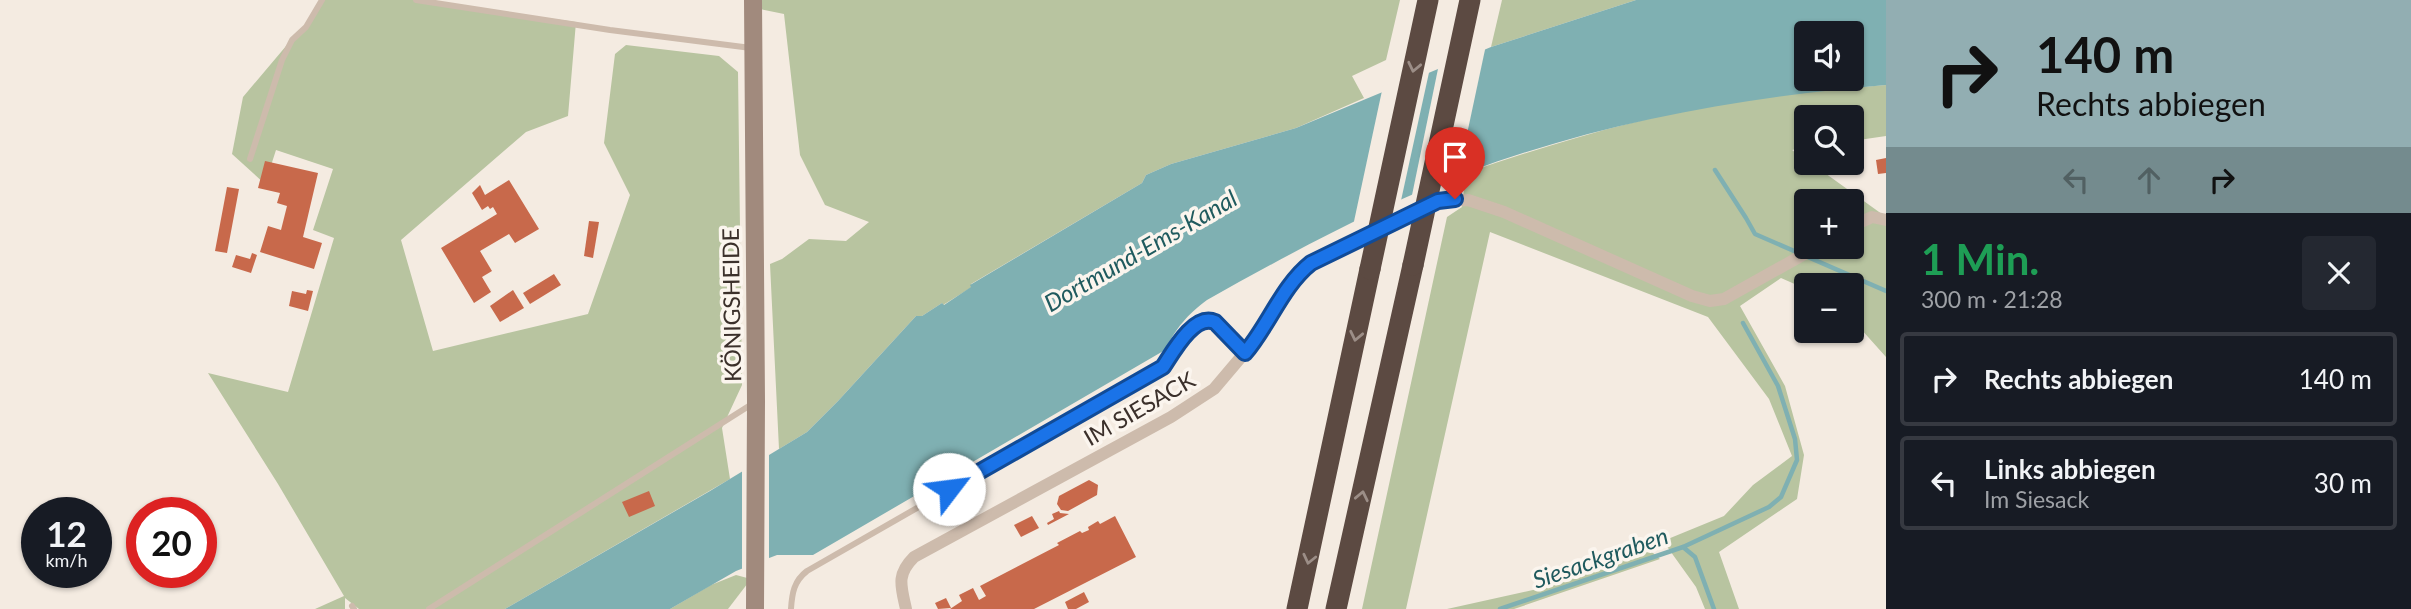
<!DOCTYPE html>
<html lang="de">
<meta charset="utf-8">
<style>
:root{--surface:#171b24;--page:#242831;--text:#f1f3f6;--muted:#9ea1a6;--line:#363941}
body{margin:0;font-family:Lato,sans-serif;background:var(--page);color:var(--text);height:100vh;display:flex;flex-direction:column;font-size:26px;white-space:nowrap}
*{box-sizing:border-box;margin:0}
p{font-size:23px;color:var(--muted)}
.icon{flex:none;width:38px;height:38px;fill:none;stroke:currentColor;stroke-width:2;stroke-linecap:round;stroke-linejoin:round}
.map{position:relative;flex:1;overflow:hidden}
.sheet{display:flex;flex-direction:column;background:var(--surface);width:525px}
.sheet>*{flex:none}
.hud{background:#92aeb2;color:#111;overflow:hidden}
.fabs{position:absolute;left:1794px;top:21px;display:grid;gap:14px}
.fabs a{display:grid;place-items:center;width:70px;height:70px;border-radius:7px;background:var(--surface);box-shadow:0 2px 5px #0004;font-size:35px}
.speed{position:absolute;left:21px;top:497px;display:flex;gap:14px;font-size:35px;font-weight:700;text-align:center}
.speed>*{display:grid;place-content:center;width:91px;height:91px;border-radius:50%;background:var(--surface);box-shadow:0 2px 5px #0004;line-height:1}
.speed small{font-size:18px;font-weight:400}
.speed .limit{border:10px solid #d22;background:#fff;color:#111}
.pin{position:absolute;display:grid;place-items:center;width:60px;height:60px;color:#fff;margin:-72px -30px;border-radius:50% 50% 50% 0;rotate:-45deg;box-shadow:0 0 7px #0007}
.pin .icon{rotate:45deg}
.me{position:absolute;width:77px;margin:-38px;rotate:60deg;stroke-linejoin:round;filter:drop-shadow(0 0 5px #0008)}
.turn{display:flex;align-items:center;gap:24px;height:147px;padding:0 35px;font-size:32px}
.turn .icon{width:91px;height:91px;stroke-width:2.5}
.turn b{display:block;font-size:49px;line-height:60px}
.lanes{display:flex;align-items:center;height:66px;padding:0 35px;background:#0003;justify-content:center;gap:35px;direction:ltr}
.lanes .off{opacity:.35}
.round{display:grid;place-items:center;flex:none;width:74px;height:74px;border-radius:7px;background:var(--page)}
.overview{display:flex;align-items:center;justify-content:space-between;height:119px;padding:0 35px}
h1{font-size:42px;font-weight:700;line-height:52px;color:#1e9e55}
ul{padding:0;list-style:none}
li{display:flex;align-items:center;gap:21px;height:94px;margin:0 14px 10px;padding:0 21px;border:4px solid var(--line);border-radius:7px}
li div{flex:1}
li b{display:block;font-size:26px}
li em{font-style:normal}
main{display:flex;flex:1;min-height:0}
.map>svg:first-child{display:block}
</style>
<main>
<div class="map">
<svg width="1886" height="609" viewBox="0 0 1886 609">
<rect width="100%" height="100%" fill="#f4ebe1"/>
<!-- green -->
<g fill="#b8c4a0" fill-rule="evenodd">
<path d="M322,0H416L576,22L568,116L526,132L401,240L433,351L588,314L630,195L604,143L615,54L626,45L719,56L738,72L742,385L722,428L730,479L505,609H359L345,598V609H315L344,596L278,484L208,373L288,392L334,238L313,230L333,169L276,150L265,184L232,154L243,97L292,39L307,28Z"/>
<path d="M760,0H1400L1386,60L1352,76L1364,98L1296,128L1171,164L1146,175L1142,183L971,284L972,287L943,305L942,303L922,316H916L838,401L807,432L779,449L770,264L782,259L809,239L846,241L869,222L825,205L800,155L784,14L760,9Z"/>
<path d="M1502,0H1636L1491,47Z"/>
<path d="M1886,85V136L1852,141V117H1806V147L1792,150L1806,160V163H1811L1886,217V357L1852,319V285H1806V289L1781,278L1740,306L1785,386L1804,455L1797,499L1719,552L1739,609H1705L1696,587L1663,541L1724,516L1753,485L1792,456L1769,399L1708,317L1490,232L1406,609H1362L1447,217L1462,207L1466,173C1556,142 1648,115 1742,100C1789,93 1838,89 1886,85ZM1806,201H1852V247H1806Z"/>
<path d="M1646,547L1660,559L1514,609H1447L1533,590Z"/>
<path d="M736,575L751,579L728,609H670L711,585Z"/>
</g>
<!-- water -->
<path fill="#7fb0b2" fill-rule="evenodd" d="M1636,0H1886V85C1743,97 1603,122 1468,172C1377,206 1291,253 1207,300C1187,315 1176,328 1165,350L813,555H777L736,571L670,609H505L710,491L807,432L838,401L916,316H922L942,303L944,305L971,287L970,285L1142,183L1146,175L1171,164L1296,128L1491,47ZM1806,33H1852V79H1806Z"/>
<!-- pier -->
<g fill="#f4ebe1">
<path d="M1486,45L1457,181L1411,200L1439,64Z"/>
<path d="M1430,68L1400,205L1353,226L1383,86Z"/>
<path d="M769,451V562L742,572V467Z"/>
</g>
<g fill="none" stroke-linecap="round" stroke-linejoin="round">
<!-- stream -->
<g stroke="#7fb0b2" stroke-width="4.5">
<path d="M1715,170L1746,218L1755,234L1886,291"/>
<path d="M1683,547L1769,507L1781,497L1797,460L1795,439L1778,386L1743,323"/>
<path d="M1500,609L1683,547L1695,557L1714,609"/>
</g>
</g>
<!-- building -->
<g fill="#c8694b">
<path d="M1886,158V173L1878,174L1876,160Z"/>
<path d="M265,161L318,173L303,237L322,243L314,269L260,252L268,226L281,230L287,206L277,203L280,193L258,188Z"/>
<path d="M509,180L539,229L515,243L509,234L480,251L492,271L482,277L491,292L474,303L441,248L497,214L493,207L490,209L488,206L482,210L472,193L480,185L485,195Z"/>
<path d="M227,187L239,189L227,253L215,251Z"/>
<path d="M589,221L599,222L593,258L584,256Z"/>
<path d="M252,253L257,255L251,273L232,267L236,255L250,259Z"/>
<path d="M554,274L561,285L530,304L523,293Z"/>
<path d="M307,290L313,291L308,311L289,306L292,291L306,294Z"/>
<path d="M513,290L524,308L500,322L490,306Z"/>
<path d="M1089,480L1098,485L1097,495L1068,511L1061,510L1057,504L1059,496Z"/>
<path d="M649,491L655,506L629,517L622,502Z"/>
<path d="M1059,511L1060,513L1069,514L1048,525L1047,523L1054,519L1052,514Z"/>
<path d="M1032,516L1039,528L1021,537L1014,525Z"/>
<path d="M1115,516L1136,557L1034,609H950L962,601L959,595L973,588L979,600L986,596L980,586L1059,545L1057,543L1080,531L1082,533L1089,530L1088,527L1098,521L1100,524Z"/>
<path d="M1084,592L1089,602L1076,609H1068L1065,602Z"/>
<path d="M946,598L951,608L938,609L935,603Z"/>
</g>
<g fill="none" stroke-linecap="round" stroke-linejoin="round">
<!-- lane -->
<g stroke="#cdbbac" stroke-width="6">
<path d="M416,0L610,30L751,48"/>
<path d="M250,159L282,60L292,40L306,27L322,0"/>
<path d="M352,606L354,609"/>
<path d="M429,609L752,404"/>
<path d="M791,609C792,593 794,581 807,571L1163,367C1173,353 1194,313 1215,322L1245,353"/>
</g>
<!-- street -->
<g stroke="#cdbbac" stroke-width="12">
<path d="M1852,226L1872,217L1886,220"/>
<path d="M906,609C901,586 896,575 914,557L1171,417L1214,389L1258,337L1300,272L1323,256L1438,201L1468,200L1504,212L1692,296L1710,301L1724,299L1817,247"/>
</g>
<!-- secondary -->
<path stroke="#a18a7d" stroke-width="18" d="M753,0L756,401L755,609"/>
<!-- highway -->
<g stroke="#5c4a42" stroke-width="21">
<path d="M1297,609L1370,269"/>
<path d="M1336,609L1413,265"/>
</g>
<!-- highway-bridge -->
<g stroke="#5c4a42" stroke-width="21">
<path d="M1413,265L1470,0"/>
<path d="M1370,269L1428,0"/>
</g>
</g>
<!-- one-way arrows -->
<defs><path id="oneway-chevron" d="M-2-3.5L2.5 0L-2 3.5" fill="none" stroke-width="1.6" stroke-linecap="round" stroke-linejoin="round" transform="scale(1.75)"/></defs>
<g stroke="#9c8e87">
<use href="#oneway-chevron" transform="translate(1414 67) rotate(102)"/>
<use href="#oneway-chevron" transform="translate(1356 336) rotate(102)"/>
<use href="#oneway-chevron" transform="translate(1362 496) rotate(-78)"/>
<use href="#oneway-chevron" transform="translate(1309 559) rotate(103)"/>
</g>
<g fill="none" stroke-linecap="round" stroke-linejoin="round">
<defs>
<path id="route" d="M949,489L1163,367C1173,352 1194,313 1215,322L1245,353C1269,325 1282,286 1311,263L1438,201L1455,199"/>
</defs>
<!-- route casing -->
<use href="#route" stroke="#114b97" stroke-width="18"/>
<!-- route -->
<use href="#route" stroke="#1a73e8" stroke-width="12"/>
</g>
<g text-anchor="middle" dominant-baseline="central" stroke-width="7" stroke-linejoin="round" paint-order="stroke">
<!-- street labels -->
<g font-size="23" fill="#3b302b" stroke="#fbf5ee">
<text transform="translate(731 305) rotate(-91)">KÖNIGSHEIDE</text>
<text transform="translate(1139 408) rotate(-30)">IM SIESACK</text>
</g>
<!-- water labels -->
<g font-size="24" font-style="italic" fill="#1f5a5e" stroke="#fbf5ee">
<text transform="translate(1140 250) rotate(-30)">Dortmund-Ems-Kanal</text>
<text transform="translate(1600 557) rotate(-19)">Siesackgraben</text>
</g>
</g>
</svg>
<div class="fabs">
<a><svg class="icon" aria-label="sound" viewBox="0 0 24 24"><path d="M4 9h4l5-4v14l-5-4H4zM17 9q2 3 0 6"/></svg></a>
<a><svg class="icon" aria-label="search" viewBox="0 0 24 24"><circle cx="10" cy="10" r="6"/><path d="M15 15l6 6"/></svg></a>
<a>+</a>
<a>−</a>
</div>
<div class="speed"><div>12<small>km/h</small></div><div class="limit">20</div></div>
<div class="pin" style="left:1455px;top:199px;background:#d93025"><svg class="icon" aria-label="arrive" viewBox="0 0 24 24"><path d="M6 21V4h12l-3 4 3 4H6"/></svg></div>
<svg class="me" style="left:949px;top:489px" viewBox="-20 -20 40 40"><circle r="19" fill="#fff"/><path d="M0-13L10 11 0 6-10 11z" fill="#1a73e8"/></svg>
</div>
<section class="sheet">
<div class="hud">
<div class="turn"><svg class="icon" aria-label="right" viewBox="0 0 24 24"><path d="M7 20v-9h11M14 6l5 5-5 5"/></svg><div><b>140 m</b>Rechts abbiegen</div></div>
<div class="lanes"><svg class="icon off" aria-label="left" viewBox="0 0 24 24"><path d="M17 20v-9H6M10 6l-5 5 5 5"/></svg><svg class="icon off" aria-label="ahead" viewBox="0 0 24 24"><path d="M12 20V5M6 11l6-6 6 6"/></svg><svg class="icon" aria-label="right" viewBox="0 0 24 24"><path d="M7 20v-9h11M14 6l5 5-5 5"/></svg></div>
</div>
<div class="overview"><div><h1>1 Min.</h1><p>300 m · 21:28</p></div><a class="round"><svg class="icon" aria-label="close" viewBox="0 0 24 24"><path d="M6 6l12 12M18 6L6 18"/></svg></a></div>
<ul>
<li><svg class="icon" aria-label="right" viewBox="0 0 24 24"><path d="M7 20v-9h11M14 6l5 5-5 5"/></svg><div><b>Rechts abbiegen</b></div><em>140 m</em></li>
<li><svg class="icon" aria-label="left" viewBox="0 0 24 24"><path d="M17 20v-9H6M10 6l-5 5 5 5"/></svg><div><b>Links abbiegen</b><p>Im Siesack</p></div><em>30 m</em></li>
</ul>
</section>
</main>
